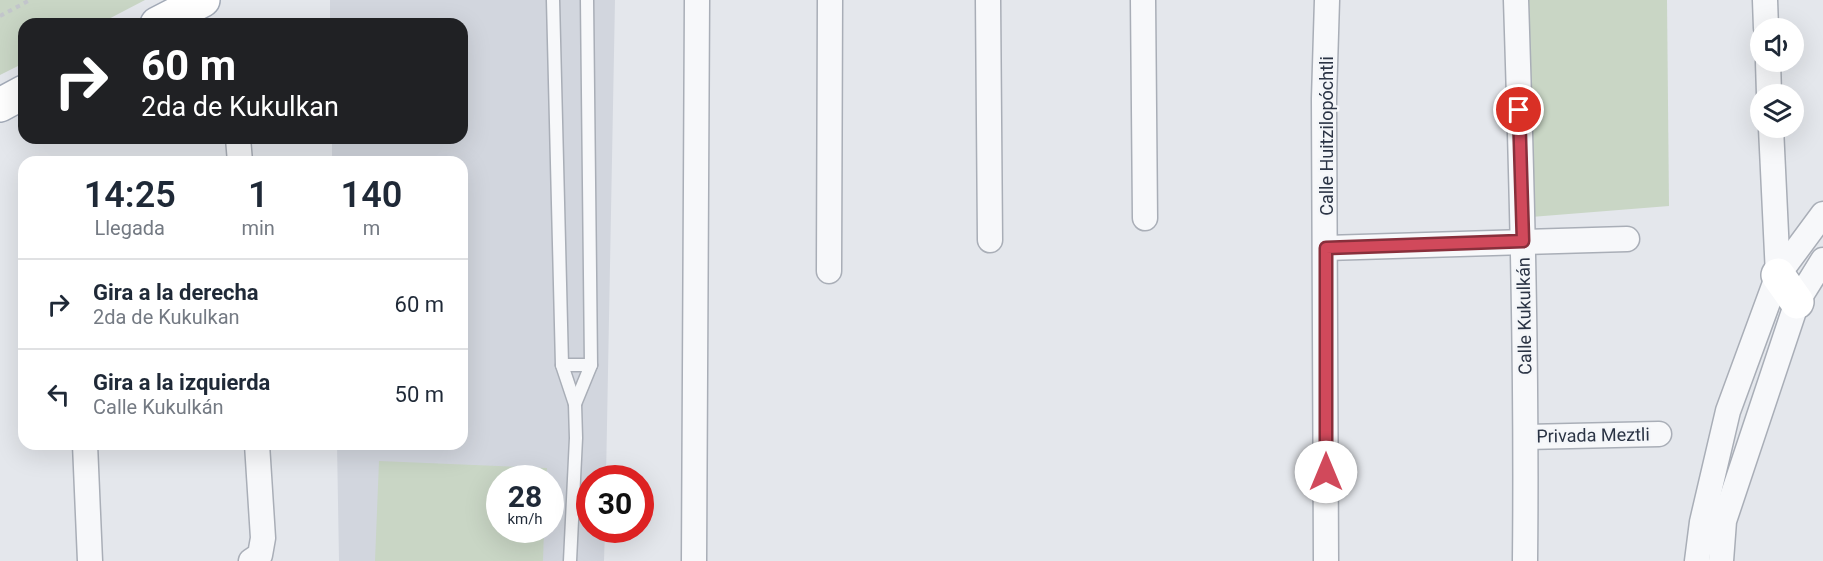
<!DOCTYPE html>
<html lang="es">
<meta charset="utf-8">
<style>
:root{--surface:#fff;--page:#f6f6f7;--text:#1f2937;--muted:#747a83;--line:#e0e1e3}
body{margin:0;font-family:Roboto,sans-serif;background:var(--page);color:var(--text);height:100vh;display:flex;flex-direction:column;font-size:22px;white-space:nowrap}
*{box-sizing:border-box;margin:0}
p{font-size:20px;color:var(--muted)}
.icon{flex:none;width:33px;height:33px;fill:none;stroke:currentColor;stroke-width:2;stroke-linecap:round;stroke-linejoin:round}
.map{position:relative;flex:1;overflow:hidden}
.side{position:absolute;left:18px;top:156px;width:450px;height:294px;display:flex;flex-direction:column;background:var(--surface);border-radius:18px;box-shadow:0 6px 24px #0002}
.side>*{flex:none}
.top-card{position:absolute;left:18px;top:18px;width:450px;height:126px;border-radius:18px;box-shadow:0 6px 24px #0002;background:#202124;color:#fff;overflow:hidden}
.fabs{position:absolute;left:1750px;top:18px;display:grid;gap:12px}
.fabs a{display:grid;place-items:center;width:54px;height:54px;border-radius:50%;background:var(--surface);box-shadow:0 6px 24px #0002;font-size:30px}
.speed{position:absolute;left:486px;top:465px;display:flex;gap:12px;font-size:30px;font-weight:700;text-align:center}
.speed>*{display:grid;place-content:center;width:78px;height:78px;border-radius:50%;background:var(--surface);box-shadow:0 6px 24px #0002;line-height:1}
.speed small{font-size:15px;font-weight:400}
.speed .limit{border:9px solid #d22;background:#fff;color:#111}
.pin{position:absolute;display:grid;place-items:center;width:51px;height:51px;color:#fff;margin:-26px;border:3px solid #fff;border-radius:50%;box-shadow:0 2px 6px #0007}
.me{position:absolute;width:66px;margin:-33px;rotate:0deg;stroke-linejoin:round;filter:drop-shadow(0 0 4px #0008)}
.turn{display:flex;align-items:center;gap:21px;height:126px;padding:0 24px;font-size:27px}
.turn .icon{width:78px;height:78px;stroke-width:2.5}
.turn b{display:block;font-size:42px;line-height:51px}
.eta{display:flex;justify-content:space-evenly;align-items:center;height:102px;text-align:center}
.eta b{font-size:36px;font-weight:600;line-height:42px}
ul{padding:0;list-style:none}
li{display:flex;align-items:center;gap:18px;height:90px;padding:0 24px;border-top:2px solid var(--line)}
li div{flex:1}
li b{display:block;font-size:22px}
li em{font-style:normal}
.map>svg:first-child{display:block}
</style>
<div class="map">
<svg width="1823" height="561" viewBox="0 0 1823 561">
<rect width="100%" height="100%" fill="#e4e7ec"/>
<!-- built -->
<path fill="#d2d6de" fill-rule="evenodd" d="M330,0H615L606,478H590V530H605L604,561H339L337,444H462V162H332V138H462V24H330ZM500,478H550V530H500Z"/>
<!-- green -->
<g fill="#c9d6c5">
<path d="M0,0H145L99,24H24V63L0,75Z"/>
<path d="M1529,0H1667L1669,206L1531,217Z"/>
<path d="M379,461L547,468L546,478H500V530H544L543,561H375Z"/>
</g>
<g fill="none" stroke-linecap="round" stroke-linejoin="round">
<defs>
<g id="lane">
<path d="M553,0L562,365L575,404L576,438L570,561"/>
<path d="M562,365H591"/>
<path d="M575,404L591,365L587,0"/>
</g>
<g id="street">
<path d="M988,0L990,240"/>
<path d="M1143,0L1145,218"/>
<path d="M1516,0C1522,187 1527,374 1525,561"/>
<path d="M1765,0L1766,28"/>
<path d="M1768,62L1769,94"/>
<path d="M1771,128L1778,275"/>
<path d="M238,138L240,162"/>
<path d="M1326,248L1627,239"/>
<path d="M829,271L830,0"/>
<path d="M1526,437L1659,434"/>
<path d="M85,444L90,561"/>
<path d="M251,561L260,555L263,538L257,444"/>
<path d="M694,561L697,0"/>
<path d="M1326,561L1324,99L1327,0"/>
<path d="M1697,561L1702,522L1728,411L1778,275L1823,214"/>
<path d="M1721,561L1724,521L1797,302L1823,260"/>
</g>
<path id="secondary" d="M1778,275L1797,302"/>
<g id="primary">
<path d="M157,24L203,0"/>
<path d="M0,105L24,92"/>
</g>
</defs>
<!-- lane casing -->
<use href="#lane" stroke="#a9aeb7" stroke-width="15"/>
<!-- street casing -->
<use href="#street" stroke="#a9aeb7" stroke-width="27"/>
<!-- secondary casing -->
<use href="#secondary" stroke="#a9aeb7" stroke-width="36"/>
<!-- primary casing -->
<use href="#primary" stroke="#a3abb8" stroke-width="36"/>
<!-- path -->
<path stroke="#c2c5cb" stroke-width="4" stroke-dasharray="4.5 4.5" stroke-linecap="butt" d="M0,16L30,0"/>
<!-- lane -->
<use href="#lane" stroke="#f7f8fa" stroke-width="12"/>
<!-- street -->
<use href="#street" stroke="#f7f8fa" stroke-width="24"/>
<!-- secondary -->
<use href="#secondary" stroke="#fff" stroke-width="33"/>
<!-- primary -->
<use href="#primary" stroke="#fff" stroke-width="33"/>
</g>
<g fill="none" stroke-linecap="round" stroke-linejoin="round">
<defs>
<path id="route" d="M1326,472V248L1523,241L1519,110"/>
</defs>
<!-- route casing -->
<use href="#route" stroke="#882f3b" stroke-width="15"/>
<!-- route -->
<use href="#route" stroke="#d1495b" stroke-width="10"/>
</g>
<g text-anchor="middle" dominant-baseline="central" stroke-width="5" stroke-linejoin="round" paint-order="stroke">
<!-- street labels -->
<g font-size="18" fill="#2b3445" stroke="#f4f6f9">
<text transform="translate(1326 136) rotate(-90)">Calle Huitzilopóchtli</text>
<text transform="translate(1524 316) rotate(-91)">Calle Kukulkán</text>
<text transform="translate(1593 435) rotate(-1)">Privada Meztli</text>
</g>
</g>
</svg>
<div class="fabs">
<a><svg class="icon" aria-label="sound" viewBox="0 0 24 24"><path d="M4 9h4l5-4v14l-5-4H4zM17 9q2 3 0 6"/></svg></a>
<a><svg class="icon" aria-label="layers" viewBox="0 0 24 24"><path d="M12 4l9 5-9 5-9-5zM3 14l9 5 9-5"/></svg></a>
</div>
<div class="speed"><div>28<small>km/h</small></div><div class="limit">30</div></div>
<div class="pin" style="left:1519px;top:110px;background:#d93025"><svg class="icon" aria-label="arrive" viewBox="0 0 24 24"><path d="M6 21V4h12l-3 4 3 4H6"/></svg></div>
<svg class="me" style="left:1326px;top:472px" viewBox="-20 -20 40 40"><circle r="19" fill="#fff"/><path d="M0-13L10 11 0 6-10 11z" fill="#d1495b"/></svg>
<div class="top-card">
<div class="turn"><svg class="icon" aria-label="right" viewBox="0 0 24 24"><path d="M7 20v-9h11M14 6l5 5-5 5"/></svg><div><b>60 m</b>2da de Kukulkan</div></div>
</div>
<section class="side">
<div class="eta">
<div><b>14:25</b><p>Llegada</p></div>
<div><b>1</b><p>min</p></div>
<div><b>140</b><p>m</p></div>
</div>
<ul>
<li><svg class="icon" aria-label="right" viewBox="0 0 24 24"><path d="M7 20v-9h11M14 6l5 5-5 5"/></svg><div><b>Gira a la derecha</b><p>2da de Kukulkan</p></div><em>60 m</em></li>
<li><svg class="icon" aria-label="left" viewBox="0 0 24 24"><path d="M17 20v-9H6M10 6l-5 5 5 5"/></svg><div><b>Gira a la izquierda</b><p>Calle Kukulkán</p></div><em>50 m</em></li>
</ul>
</section>
</div>
